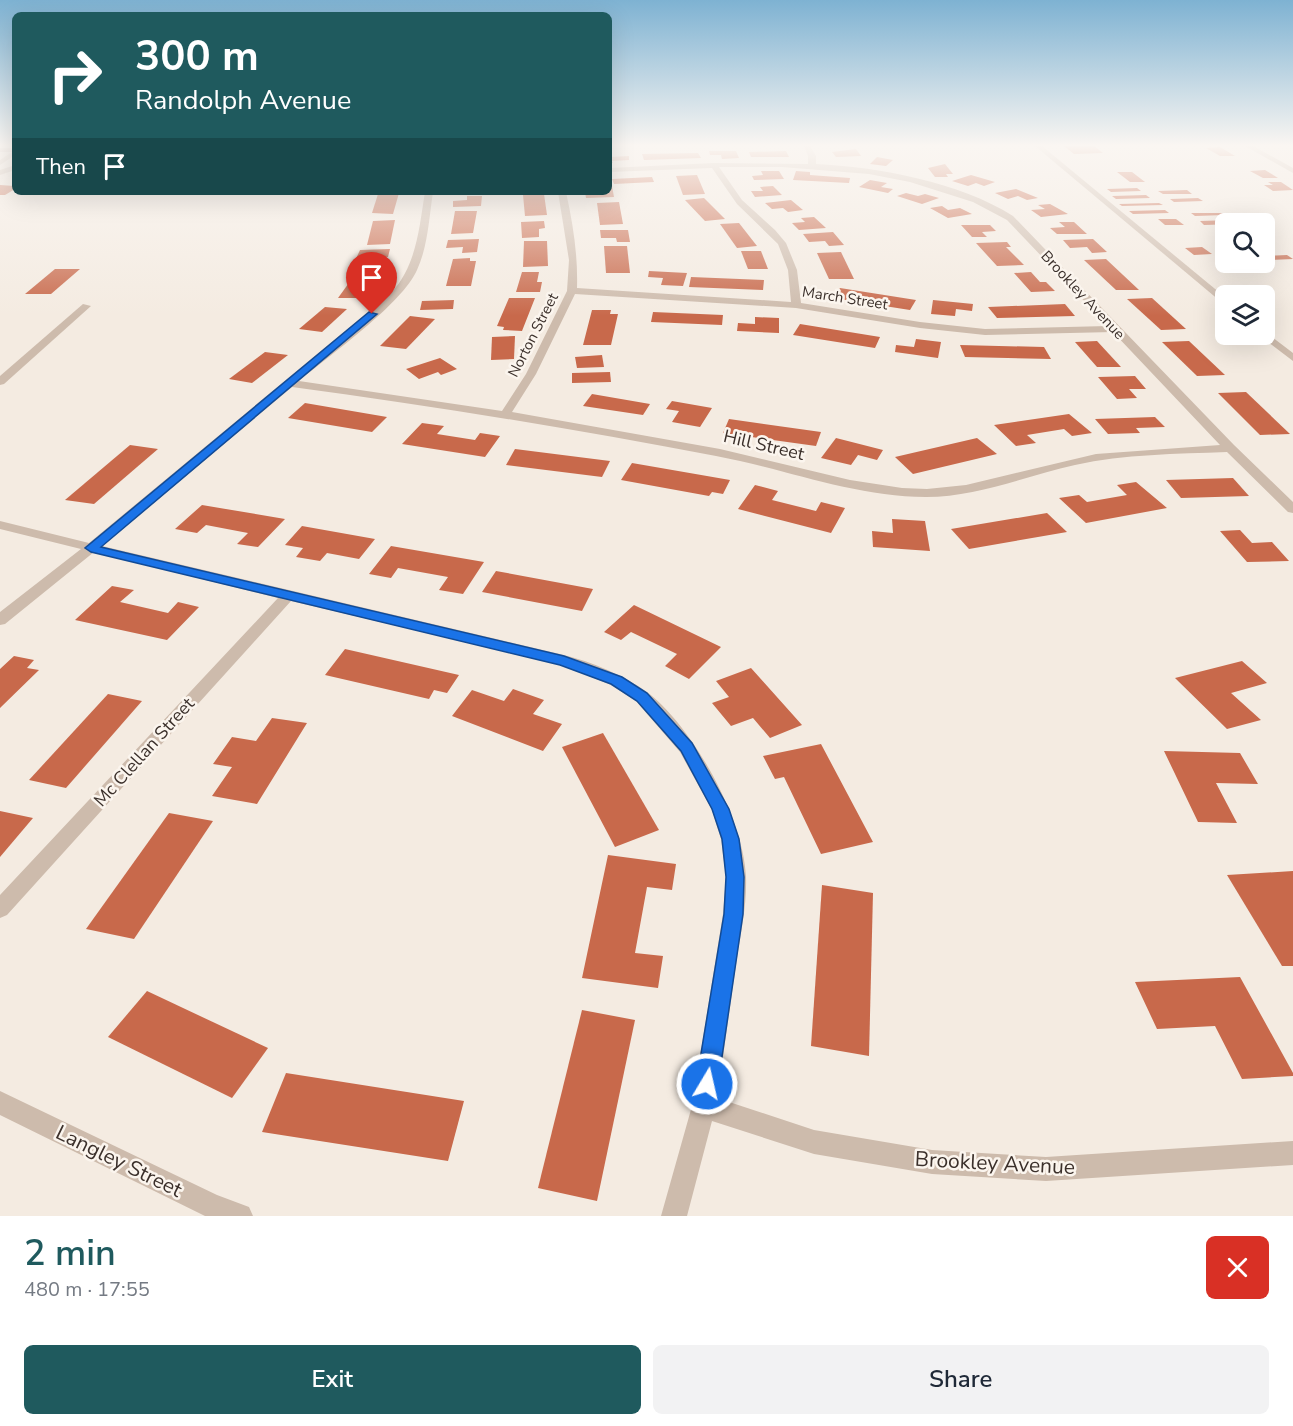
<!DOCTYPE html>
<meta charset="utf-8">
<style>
:root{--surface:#fff;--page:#f2f2f3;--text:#1f2937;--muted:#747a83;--accent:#1f5a5e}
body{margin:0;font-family:"Nunito Sans",sans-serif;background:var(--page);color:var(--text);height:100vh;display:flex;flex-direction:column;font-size:22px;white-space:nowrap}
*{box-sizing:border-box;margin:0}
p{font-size:20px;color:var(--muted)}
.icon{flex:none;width:33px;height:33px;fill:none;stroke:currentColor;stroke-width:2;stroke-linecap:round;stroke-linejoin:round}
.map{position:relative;height:1216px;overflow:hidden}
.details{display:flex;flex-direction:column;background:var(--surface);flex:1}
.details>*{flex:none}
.guide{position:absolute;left:12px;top:12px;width:600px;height:183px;border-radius:9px;box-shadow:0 6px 24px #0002;background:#1f5a5e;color:#fff;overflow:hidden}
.buttons{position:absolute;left:1215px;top:213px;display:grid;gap:12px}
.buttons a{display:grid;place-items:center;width:60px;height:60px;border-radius:9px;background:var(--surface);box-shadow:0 6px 24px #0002;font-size:30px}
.pin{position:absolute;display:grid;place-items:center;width:51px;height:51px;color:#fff;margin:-62px -26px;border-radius:50% 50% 50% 0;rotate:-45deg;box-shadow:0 0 6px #0007}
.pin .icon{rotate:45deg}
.me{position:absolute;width:66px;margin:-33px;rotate:9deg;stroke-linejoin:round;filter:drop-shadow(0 0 4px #0008)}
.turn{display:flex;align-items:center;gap:21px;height:126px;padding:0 24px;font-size:27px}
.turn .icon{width:78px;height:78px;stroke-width:2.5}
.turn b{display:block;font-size:42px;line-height:51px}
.then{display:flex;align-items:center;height:57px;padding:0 24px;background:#0003;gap:12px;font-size:22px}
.round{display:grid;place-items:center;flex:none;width:63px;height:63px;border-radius:9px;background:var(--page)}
.summary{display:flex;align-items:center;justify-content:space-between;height:102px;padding:0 24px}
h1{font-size:36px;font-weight:600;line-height:45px;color:var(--accent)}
.cta{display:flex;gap:12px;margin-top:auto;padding:12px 24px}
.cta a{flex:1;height:69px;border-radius:9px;background:var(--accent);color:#fff;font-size:24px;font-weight:600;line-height:69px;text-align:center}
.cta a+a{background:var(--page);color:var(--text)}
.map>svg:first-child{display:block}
</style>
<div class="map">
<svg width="1293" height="1216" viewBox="0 0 1293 1216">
<rect width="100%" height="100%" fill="#f4ebe1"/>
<!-- building -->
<g fill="#c8694b">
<path d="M1064,146H1094L1103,153L1074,154Z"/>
<path d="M1220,147L1235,156H1220L1206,148Z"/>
<path d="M856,149L861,156L836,157L832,152Z"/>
<path d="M709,151H736L739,158L722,159L721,155H710Z"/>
<path d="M786,151L789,157H751L749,152Z"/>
<path d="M698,153L701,158L644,160L642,154Z"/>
<path d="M629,156V160L612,161L613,163H609V157Z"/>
<path d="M877,157L893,160L886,166L870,164Z"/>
<path d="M945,164L953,174H946L948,177H935L928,168Z"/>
<path d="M1265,170L1278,178H1263L1250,171Z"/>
<path d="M761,171H779L784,179L754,180L752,176L763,175Z"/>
<path d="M796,171L810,172V175L850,178L849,183L793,180Z"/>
<path d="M1117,172H1132L1145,182H1130Z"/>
<path d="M697,175L705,194L683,195L676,176Z"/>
<path d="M971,175L995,182L984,186L976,183L968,186L952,181Z"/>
<path d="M652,177L654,182L614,184L612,179Z"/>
<path d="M870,180L887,183L881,187L893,189L888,193L859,187Z"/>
<path d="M1268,182H1281L1293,190L1273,191L1264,185H1273Z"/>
<path d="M0,185L15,186V189L5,195H0Z"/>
<path d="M609,186H612L614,197L586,198L585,192H609Z"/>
<path d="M773,186L782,195L755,197L751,191H763L760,187Z"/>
<path d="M1137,188L1141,191L1111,192L1107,189Z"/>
<path d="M1016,189L1038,198L1027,200L1018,196L1008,199L995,193Z"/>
<path d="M1187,190L1192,194H1163L1158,191Z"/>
<path d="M399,193L393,214L372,213L378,194Z"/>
<path d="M906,193L918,196L925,194L939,198L922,204L897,196Z"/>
<path d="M544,194L547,215L525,216L523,195Z"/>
<path d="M1146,195L1150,198L1116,199L1112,196Z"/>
<path d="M467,196H482L481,206L453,207V201L467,200Z"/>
<path d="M704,198L725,219L705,221L685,200Z"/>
<path d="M1198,198L1203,201L1174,202L1170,199Z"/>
<path d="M791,200L803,210L788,212L783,208L772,209L765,203Z"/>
<path d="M619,202L623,224L600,225L597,203Z"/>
<path d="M1159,203L1163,205L1122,206L1119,204Z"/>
<path d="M1050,204L1068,214L1041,217L1031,210L1045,209L1038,205Z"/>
<path d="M942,206L948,210L960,208L972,214L948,218L930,208Z"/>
<path d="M1165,210L1169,213L1133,214L1129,211Z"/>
<path d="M455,211H477L473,233L451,234Z"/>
<path d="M1191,213H1221L1225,215L1195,216Z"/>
<path d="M814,217L826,228L799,230L792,223L805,222L801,218Z"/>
<path d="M1158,219H1176L1184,225H1165Z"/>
<path d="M395,220L390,244L367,245L373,221Z"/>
<path d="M1231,220L1236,224L1204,225L1200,221Z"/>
<path d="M544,221L545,228L539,229V237L522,238L521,222Z"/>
<path d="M1059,222H1074L1087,234H1057L1050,228L1065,227Z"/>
<path d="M739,223L757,246L737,248L720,224Z"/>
<path d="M961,225H990L996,231L982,232L987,237H972Z"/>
<path d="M600,230H628L630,242H617L616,238H601Z"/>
<path d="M833,232L844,245L829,246L825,241L809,242L803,234Z"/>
<path d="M479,239L477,252L462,253L463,247L446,248L448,240Z"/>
<path d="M1093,239L1107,252L1092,253L1087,247L1070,248L1063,240Z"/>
<path d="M524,241H547L548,266L523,267Z"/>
<path d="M1007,242L1011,247H1006L1024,265L997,266L976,243Z"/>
<path d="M604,246H627L630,273H606Z"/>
<path d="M1202,247L1212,254L1194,255L1185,248Z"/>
<path d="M390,249L388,257H375L373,262L354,263L360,250Z"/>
<path d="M741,251H761L768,269H748Z"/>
<path d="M841,252L854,279H829L817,253Z"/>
<path d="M1287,255L1293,259L1268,260L1264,258V256Z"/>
<path d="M470,258V261H476L471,286H446L453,259Z"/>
<path d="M1106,259L1139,290H1116L1084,260Z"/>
<path d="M55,269H80L51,294H25Z"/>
<path d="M359,269L385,270L366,298H338Z"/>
<path d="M649,271L687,273L683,286L661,285L663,278L648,277Z"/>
<path d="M522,272H539L537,282H542L540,292H516Z"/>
<path d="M1031,272L1040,282H1046L1055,291L1031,292L1014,273Z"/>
<path d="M691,277L764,280L763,290L689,287Z"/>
<path d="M840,288L916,300L910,310L833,298Z"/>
<path d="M509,298H535L522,331L503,330L504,327L497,326Z"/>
<path d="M1152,298L1186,329L1161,330L1127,299Z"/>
<path d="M454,300L453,309L420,310L422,301Z"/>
<path d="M933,300L973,304L972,311L956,309L955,316L931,314Z"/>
<path d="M1065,304L1075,316L997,318L988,307Z"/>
<path d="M325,307L347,309L322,332L299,329Z"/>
<path d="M592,310H611L610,314H618L611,345H583Z"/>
<path d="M653,312L723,315L722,325L651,322Z"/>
<path d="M410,316L435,319L406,349L380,346Z"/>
<path d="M755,317L779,318V333L737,331L738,323L755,324Z"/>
<path d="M800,324L880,337L875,348L793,335Z"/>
<path d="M515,336L514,359L491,360L492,337Z"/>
<path d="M916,339L941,342L938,358L895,352L896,345L914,347Z"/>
<path d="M1097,341L1121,367H1097L1075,342Z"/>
<path d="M1189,341L1225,375L1197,376L1162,342Z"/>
<path d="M960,345L1044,347L1051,359L965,357Z"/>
<path d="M265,352L288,355L252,383L229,379Z"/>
<path d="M602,355L604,367L577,368L575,357Z"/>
<path d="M440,358L457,369L441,375L438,372L419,379L406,369Z"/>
<path d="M610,372L611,382L572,383V373Z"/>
<path d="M1135,376L1146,389H1129L1137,398L1117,399L1098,377Z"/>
<path d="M1246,392L1290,434L1260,435L1218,393Z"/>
<path d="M592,394L650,404L643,415L583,406Z"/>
<path d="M672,401L712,408L700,427L672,422L679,411L666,409Z"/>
<path d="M305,403L387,417L372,432L288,418Z"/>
<path d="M1069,414L1092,433L1072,436L1064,429L1027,435L1036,443L1016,446L994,425Z"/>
<path d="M1155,417L1165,427L1136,428L1140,433L1108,434L1095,419Z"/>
<path d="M729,419L821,432L816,446L723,433Z"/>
<path d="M422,423L444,426L437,434L475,440L480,433L500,436L485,457L402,444Z"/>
<path d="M836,438L883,450L877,460L858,455L851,465L821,458Z"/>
<path d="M977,438L997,454L913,474L895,457Z"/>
<path d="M130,445L158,449L94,504L65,500Z"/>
<path d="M515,449L610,461L602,477L506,465Z"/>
<path d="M632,463L730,480L723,494L712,492L709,496L621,480Z"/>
<path d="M1233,478L1249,496L1181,498L1166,480Z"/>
<path d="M1136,482L1167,508L1086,523L1059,498L1079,495L1087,502L1127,495L1117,485Z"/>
<path d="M755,485L778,491L772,500L816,511L821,502L845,508L831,533L738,509Z"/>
<path d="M202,505L285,519L258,547L237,544L248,533L206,525L197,533L175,529Z"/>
<path d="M1047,513L1067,532L969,549L951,529Z"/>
<path d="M892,519L925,521L930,551L873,547L872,531L893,533Z"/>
<path d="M302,526L375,539L359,559L327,553L320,561L296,557L303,548L285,545Z"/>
<path d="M1240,530L1252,543L1272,542L1289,561L1247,562L1220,531Z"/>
<path d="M391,546L484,562L463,594L439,590L448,577L398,568L391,578L369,574Z"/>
<path d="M496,571L593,589L582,611L482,592Z"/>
<path d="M112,586L134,590L120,602L168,613L178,602L199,607L167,640L75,620Z"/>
<path d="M634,605L721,647L689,679L665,666L677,654L631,632L621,640L604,632Z"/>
<path d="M345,649L459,675L447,693L434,690L429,699L325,675Z"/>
<path d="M14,656L34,660L27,668L39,670L0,708V669Z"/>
<path d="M1242,661L1267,683L1231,693L1261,720L1227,729L1175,678Z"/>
<path d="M751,668L802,725L770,738L753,718L731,726L712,703L729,697L716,681Z"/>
<path d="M513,689L544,700L533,714L562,724L543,751L452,716L472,690L504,701Z"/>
<path d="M108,694L142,701L66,788L29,780Z"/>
<path d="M272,718L307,723L257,804L212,796L232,767L213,764L232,737L256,741Z"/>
<path d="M603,733L659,830L615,847L562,747Z"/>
<path d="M821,744L873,842L821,854L784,777L775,779L763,756Z"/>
<path d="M1164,751L1240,753L1258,784L1216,783L1237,823L1198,822Z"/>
<path d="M0,811L33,818L0,857Z"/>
<path d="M169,813L213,821L134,939L86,929Z"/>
<path d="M608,855L676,864L672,890L647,887L635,953L663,956L658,988L582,978Z"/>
<path d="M1293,871V966H1282L1227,875Z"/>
<path d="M822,885L873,893L869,1056L811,1046Z"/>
<path d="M1240,977L1293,1073V1076L1242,1079L1215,1026L1157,1029L1135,982Z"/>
<path d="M147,991L268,1048L232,1098L108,1037Z"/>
<path d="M582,1010L635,1020L597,1201L538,1188Z"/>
<path d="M286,1073L464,1101L448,1161L262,1132Z"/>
</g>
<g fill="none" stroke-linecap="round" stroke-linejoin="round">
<!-- street -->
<g fill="#cdbbac" fill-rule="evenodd">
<path d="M804,146H810L816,156V164C878,167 960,182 1013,216L1234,445L1293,502V513L1288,512L1227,452C1176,454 1125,454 1075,465C1026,476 977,497 926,497C854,497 786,469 716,456C575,429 434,406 292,387L102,546L564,655C592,662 623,675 647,692C693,727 744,819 746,877C747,904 741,932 737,958C730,1005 724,1052 717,1098L814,1130L932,1150L1046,1157L1293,1141V1165L1046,1181L932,1174L814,1154L712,1121L687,1216H661L692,1106L723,914L726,877L721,839L712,810L680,752L636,701L611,685L560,664L291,601L7,915L0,918V895L278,598L94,552L5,624L0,625V612L81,549L0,529V521L89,543L392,292C417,264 419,228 425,192H433C429,218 428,246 417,270C402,304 330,355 299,381L502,411L526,374L567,291L569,260L558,192H566C573,224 578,255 577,288L791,302L788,270L778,244L737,204L712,168L609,172V168L714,163L808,164V156ZM719,167H782L869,174L910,182L973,202L1007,220L1108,326L985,329L920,322L801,303L797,270L786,243L775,230L742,200ZM575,294L796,308L920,328L985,335L1113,332L1220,445L1096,454L966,485L927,489L902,488L850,480L720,449L512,412L536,374Z"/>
<path d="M1035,146H1042L1226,298V306Z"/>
<path d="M1245,146H1253L1293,168V173Z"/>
<path d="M15,150V155L0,165V160Z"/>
<path d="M15,165V170L0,175V170Z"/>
<path d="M83,304L91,306L4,384L0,385V376Z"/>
<path d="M1264,331L1293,353V361L1260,336L1259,334H1264Z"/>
<path d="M0,1091L217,1195L249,1207L253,1216H205L0,1115Z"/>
</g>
<!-- secondary -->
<rect fill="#a18a7d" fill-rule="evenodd" x="0" y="148" width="15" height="4"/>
</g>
<!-- sky -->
<linearGradient id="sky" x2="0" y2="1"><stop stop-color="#7eb2d2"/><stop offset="0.46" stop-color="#faf6f2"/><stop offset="1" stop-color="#faf6f2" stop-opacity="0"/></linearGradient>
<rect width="1293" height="316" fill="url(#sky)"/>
<!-- route -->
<path fill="#1a73e8" stroke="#114b97" stroke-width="1.5" d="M369,312L377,314L101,547L564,656L622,677L647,693L692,743L729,809L739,839L744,877L743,914L718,1084L714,1092L707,1095L699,1092L696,1084L724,914L726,877L722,839L712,809L681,751L637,701L611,684L560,665L91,552L85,548Z"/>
<g text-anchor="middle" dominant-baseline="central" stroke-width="5" stroke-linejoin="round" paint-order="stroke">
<!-- far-street labels -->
<g font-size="15" fill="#3b302b" stroke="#fbf5ee">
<text transform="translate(1083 295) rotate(47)">Brookley Avenue</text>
<text transform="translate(845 298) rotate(9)">March Street</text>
<text transform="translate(533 335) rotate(-63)">Norton Street</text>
</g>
<!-- street labels -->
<g font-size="18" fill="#3b302b" stroke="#fbf5ee">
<text transform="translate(764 445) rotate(13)">Hill Street</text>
<text transform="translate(144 752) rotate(-48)">Mc Clellan Street</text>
</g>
<!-- near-street labels -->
<g font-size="21" fill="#3b302b" stroke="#fbf5ee">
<text transform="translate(119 1161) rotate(26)">Langley Street</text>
<text transform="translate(995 1163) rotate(3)">Brookley Avenue</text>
</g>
</g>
</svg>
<div class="buttons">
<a><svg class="icon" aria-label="search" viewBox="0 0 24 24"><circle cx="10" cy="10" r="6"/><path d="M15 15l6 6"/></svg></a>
<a><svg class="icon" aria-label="layers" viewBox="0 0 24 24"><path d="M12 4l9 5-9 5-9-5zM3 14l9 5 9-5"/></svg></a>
</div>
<div class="pin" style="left:372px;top:314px;background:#d93025"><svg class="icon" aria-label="arrive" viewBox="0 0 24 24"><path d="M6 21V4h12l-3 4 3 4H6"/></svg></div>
<svg class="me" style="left:707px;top:1084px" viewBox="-20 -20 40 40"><circle r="17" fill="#1a73e8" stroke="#fff" stroke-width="3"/><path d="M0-11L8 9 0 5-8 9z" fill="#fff"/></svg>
<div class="guide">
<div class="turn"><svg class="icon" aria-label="right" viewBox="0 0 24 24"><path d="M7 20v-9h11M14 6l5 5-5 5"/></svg><div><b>300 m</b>Randolph Avenue</div></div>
<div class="then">Then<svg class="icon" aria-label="arrive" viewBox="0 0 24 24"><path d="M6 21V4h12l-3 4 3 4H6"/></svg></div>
</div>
</div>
<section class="details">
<div class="summary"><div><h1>2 min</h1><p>480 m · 17:55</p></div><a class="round" style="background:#d93025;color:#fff"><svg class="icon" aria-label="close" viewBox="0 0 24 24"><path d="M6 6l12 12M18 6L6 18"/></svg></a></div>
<div class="cta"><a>Exit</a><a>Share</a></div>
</section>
